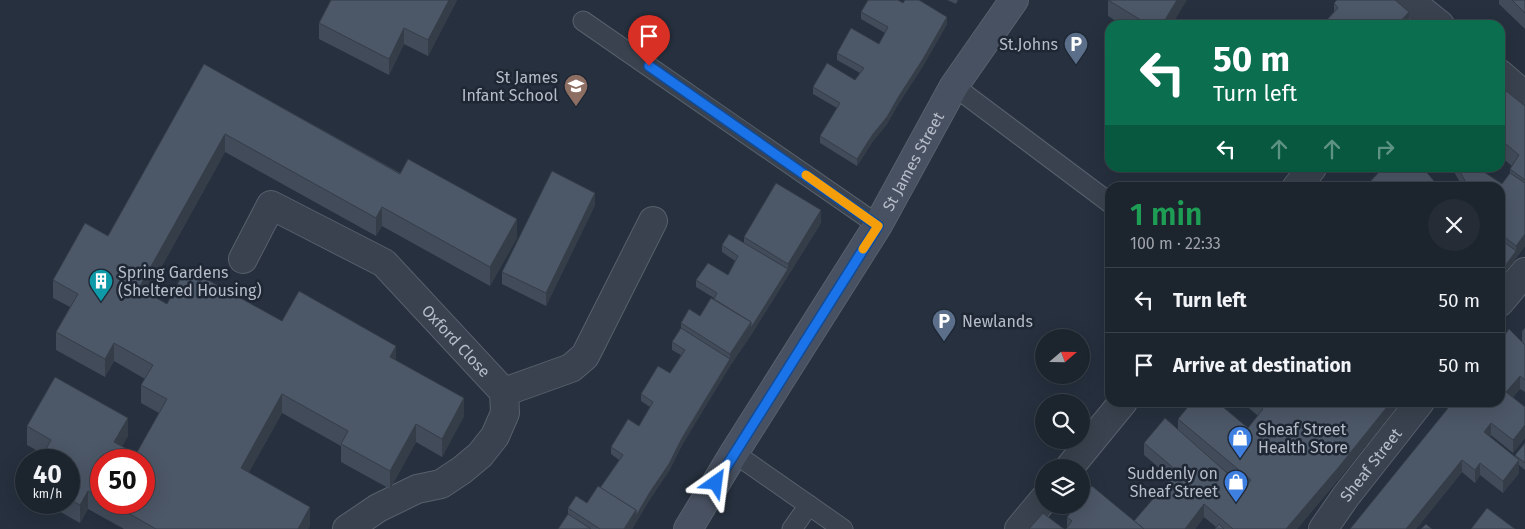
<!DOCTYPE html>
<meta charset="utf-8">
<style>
:root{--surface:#1c242e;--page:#252c36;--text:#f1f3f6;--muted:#a0a4aa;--line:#3a414a}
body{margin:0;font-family:"Fira Sans",sans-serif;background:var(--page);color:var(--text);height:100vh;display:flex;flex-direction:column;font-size:19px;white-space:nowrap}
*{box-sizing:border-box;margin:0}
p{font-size:16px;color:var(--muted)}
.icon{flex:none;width:28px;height:28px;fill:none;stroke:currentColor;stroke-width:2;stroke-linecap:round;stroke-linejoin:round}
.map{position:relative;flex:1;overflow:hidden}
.drawer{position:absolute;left:1105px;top:182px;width:400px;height:225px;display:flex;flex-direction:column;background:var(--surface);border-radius:15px;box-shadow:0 5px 20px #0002,0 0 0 1px var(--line)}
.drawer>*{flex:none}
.top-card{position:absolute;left:1105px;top:20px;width:400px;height:152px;border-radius:15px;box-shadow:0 5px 20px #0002,0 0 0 1px var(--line);background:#0b6e4f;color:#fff;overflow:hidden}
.needle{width:32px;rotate:70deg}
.buttons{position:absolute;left:1035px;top:329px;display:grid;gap:10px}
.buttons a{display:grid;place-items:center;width:55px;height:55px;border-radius:50%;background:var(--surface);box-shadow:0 5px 20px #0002,0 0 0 1px var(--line);font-size:25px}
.speed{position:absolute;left:15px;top:449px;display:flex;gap:10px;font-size:25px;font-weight:700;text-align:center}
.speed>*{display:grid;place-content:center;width:65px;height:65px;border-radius:50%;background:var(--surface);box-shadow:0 5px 20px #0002,0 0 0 1px var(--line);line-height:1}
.speed small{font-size:12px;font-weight:400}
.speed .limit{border:8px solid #d22;background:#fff;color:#111}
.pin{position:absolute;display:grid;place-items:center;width:42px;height:42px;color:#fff;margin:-51px -21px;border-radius:50% 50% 50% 0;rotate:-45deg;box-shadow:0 0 5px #0007}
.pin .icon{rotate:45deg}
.me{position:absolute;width:55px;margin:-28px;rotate:31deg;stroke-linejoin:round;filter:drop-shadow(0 0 4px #0008)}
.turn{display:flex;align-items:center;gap:18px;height:105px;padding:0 25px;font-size:22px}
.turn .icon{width:65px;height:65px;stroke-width:2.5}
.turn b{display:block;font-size:35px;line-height:42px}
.lanes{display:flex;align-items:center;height:48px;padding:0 25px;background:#0003;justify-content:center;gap:25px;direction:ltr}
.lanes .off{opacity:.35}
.round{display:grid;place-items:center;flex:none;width:52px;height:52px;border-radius:26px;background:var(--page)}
.summary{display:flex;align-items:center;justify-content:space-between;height:85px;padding:0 25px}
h1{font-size:30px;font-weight:600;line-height:38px;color:#1e9e55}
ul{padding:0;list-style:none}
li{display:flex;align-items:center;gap:15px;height:65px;padding:0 25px;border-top:1px solid var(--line)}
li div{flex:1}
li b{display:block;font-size:19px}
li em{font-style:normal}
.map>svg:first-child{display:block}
</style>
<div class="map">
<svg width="1525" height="529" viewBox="0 0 1525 529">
<rect width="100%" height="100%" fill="#26303e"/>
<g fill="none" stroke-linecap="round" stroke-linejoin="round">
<defs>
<g id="lane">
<path d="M583,21L878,225"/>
<path d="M954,86L1110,203"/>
<path d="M734,453L843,529"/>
<path d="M792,529L809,505"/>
</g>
<g id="street">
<path d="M1409,0L1440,25"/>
<path d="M1500,74L1525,96"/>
<path d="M1296,188L1312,168"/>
<path id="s1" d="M243,259L271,205L384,263L504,392L505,413L495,436L480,455L462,470L441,484L417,489L378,508L347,529"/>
<path d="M1500,302L1525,272"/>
<path d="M504,392L571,368L585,356L653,221"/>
<path d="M1069,468L1123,402"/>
<path d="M1019,529L1044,499"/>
<path id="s2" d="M1323,529L1346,496L1420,402"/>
</g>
<g id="secondary">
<path id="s3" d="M688,529L734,453L878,225L954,86L1014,0"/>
</g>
</defs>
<!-- lane casing -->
<use href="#lane" stroke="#57606c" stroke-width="21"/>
<!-- street casing -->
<use href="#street" stroke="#57606c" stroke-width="30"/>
<!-- secondary casing -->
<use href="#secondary" stroke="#57606c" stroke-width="30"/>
<!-- lane -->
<use href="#lane" stroke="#39424e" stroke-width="19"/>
<!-- street -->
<use href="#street" stroke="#39424e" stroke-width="28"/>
<!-- secondary -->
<use href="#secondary" stroke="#485161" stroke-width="28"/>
</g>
<!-- wall -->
<g fill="#414b59" fill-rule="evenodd">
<path d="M457,0L428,56L404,44L389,75L319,39V23Z"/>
<path d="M947,0H958L956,4Z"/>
<path d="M1108,0L1172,25H1122L1108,16Z"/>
<path d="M1499,0H1525V29L1499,4Z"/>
<path d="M903,3L947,24L923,66L899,103L887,124L873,141L857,166L820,143V136L837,108L813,94V87L855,80L860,73L837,60V53L879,44L885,33L861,19V12Z"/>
<path d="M1334,3L1409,25L1334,12Z"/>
<path d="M204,64L517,238L490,286L382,226L376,236L225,152L147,293L167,304L282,321L396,360L464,416L442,457L416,442L390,489L341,462V446L282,413L249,472L310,525L308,529H124L88,509L80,523L43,502H69V460L43,454L27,445V426L128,436L122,446L136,454L159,413L141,403V385L145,379L114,361L105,377L56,350V332L70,307L53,298V280L108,236ZM101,460L144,502H101Z"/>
<path d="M1500,86L1525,106V246L1500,280V188H1463L1452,168H1478L1502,184L1510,173V169L1512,166L1500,156Z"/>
<path d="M595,205L546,306L502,284V272Z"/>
<path d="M821,223L751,335L730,366L682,445L669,471L650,499L632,529H558L568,514V508L587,503L600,488L619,460L611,454V447L639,426L650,407L641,401V394L670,373L681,355L672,350V342L681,328V323L700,316L714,298L696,287V280L728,275L735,261L722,252V245L744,243V237Z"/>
<path d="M1525,328V392L1520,389L1513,397L1525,407V438L1513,453L1491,435L1490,437L1515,457V455L1525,443V470L1519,465V473L1503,493L1480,475L1475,483L1462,472L1416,529L1522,342V331Z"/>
<path d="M1242,402H1401L1338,480L1297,529H1215L1216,527L1204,517L1195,529H1066L1067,528V517L1134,521L1171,478L1144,455V443L1178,430V419L1248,428L1258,416ZM1214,462L1245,487L1244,488Z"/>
</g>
<!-- shaded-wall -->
<g fill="#353d48">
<path d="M449,0H457L428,56V40Z"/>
<path d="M1177,0H1187L1172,25H1162Z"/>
<path d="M1409,12V25H1397Z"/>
<path d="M947,17V24L923,66L899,103L887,124L873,141L857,166V159L873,134L899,96Z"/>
<path d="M404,28V44L389,75V59Z"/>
<path d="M225,134V152L139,307V288Z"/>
<path d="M595,193V205L546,306V293Z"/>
<path d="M382,207V226L376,236V218Z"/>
<path d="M821,210V223L751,335L730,366L682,445L669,471L650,499L636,523V516L730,359V354L788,269V264Z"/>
<path d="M517,219V238L490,286V267Z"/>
<path d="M1525,234V246L1500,280V273L1516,251V246Z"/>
<path d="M114,343V361L105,377V359Z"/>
<path d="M396,346V364L390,357Z"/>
<path d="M1520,376V389L1506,404V392Z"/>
<path d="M282,394V413L241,486V468Z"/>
<path d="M464,398V416L442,457V439Z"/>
<path d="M1391,402H1401L1338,480L1297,529H1286Z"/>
<path d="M128,418V436L114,460V442Z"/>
<path d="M1491,423V435L1484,445V432Z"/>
<path d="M416,424V442L390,489V471Z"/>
<path d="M1525,425V438L1513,453V440Z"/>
<path d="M1462,460V472L1416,529H1406Z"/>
<path d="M1519,460V473L1503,493V481Z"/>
<path d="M1480,463V475L1475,483V470Z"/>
<path d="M88,491V509L80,523V505Z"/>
<path d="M1204,504V517L1195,529H1185Z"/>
<path d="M310,507V525L308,529H298Z"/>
<path d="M636,510V523L632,529H624Z"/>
</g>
<!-- building -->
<g fill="#4c5767" stroke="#353d48">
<path d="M331,0H449L428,40L404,28L389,59L319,23Z"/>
<path d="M868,0H898L903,3L905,0H919L947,17L923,59L899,96L887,117L873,134L857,159L820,136L840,103L813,87L827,63L855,80L864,68L837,53L851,28L879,44L888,27L861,12Z"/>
<path d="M1108,0H1177L1162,25H1149Z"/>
<path d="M1337,0H1395L1409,12L1397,25H1322L1338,8L1334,3Z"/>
<path d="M1512,0H1525V13Z"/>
<path d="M204,64L400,174L408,159L517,219L490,267L382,207L376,218L225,134L139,288L167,304L186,268L282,321L299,291L396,346L390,357L464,398L442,439L416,424L390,471L341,444L348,431L282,394L241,468L310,507L298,529H156L109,502H144V460H101V498L88,491L80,505L69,499V460H40L51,440L27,426L55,377L128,418L114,442L136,454L167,399L141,385L153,365L114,343L105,359L56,332L78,294L53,280L85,223L108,236Z"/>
<path d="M1500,86L1525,106V180L1510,169L1519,155L1500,139Z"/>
<path d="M1383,168H1423L1440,188H1364Z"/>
<path d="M1458,168H1478L1502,184L1510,173L1525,183V234L1516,246L1500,233V188H1469Z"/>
<path d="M552,171L595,193L546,293L502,272Z"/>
<path d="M776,183L821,210L788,264L744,237Z"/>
<path d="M729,234L788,269L751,328V322L714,299L717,293L696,280L708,263L728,275L738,256L722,245Z"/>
<path d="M1500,239L1516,251L1500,273Z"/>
<path d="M711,298L751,322L730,354L681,323L689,309L700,316Z"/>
<path d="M681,328L730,359L682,438L669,464L650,492L636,516V510L600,488L623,455L611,447L628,419L639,426L653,402L641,394L658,366L670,373L685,350L672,342Z"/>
<path d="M1509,329L1525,345V380L1520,376L1506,392L1525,407V425L1513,440L1491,423L1484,432L1519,460L1503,481L1480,463L1475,470L1462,460L1406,529H1350L1453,402H1500V342Z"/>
<path d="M1192,402H1217L1248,428L1263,409L1256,402H1391L1338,468L1286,529H1233L1204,504L1185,529H1144L1134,521L1177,471L1144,443L1165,418L1244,488L1251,480L1178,419Z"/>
<path d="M1525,443V463L1515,455Z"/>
<path d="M598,486L636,510L624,529H600L568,508L576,496L587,503Z"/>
<path d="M1092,486L1144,529H1066L1072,521L1067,517L1077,505H1081V499Z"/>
<path d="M1487,508L1515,529H1471Z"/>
<path d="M1043,513L1064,529H1029Z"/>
<path d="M568,514L591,529H558Z"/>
<path d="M1219,524L1224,529H1215Z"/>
<path d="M1426,524L1432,529H1421Z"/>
</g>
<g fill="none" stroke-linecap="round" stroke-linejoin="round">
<defs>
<path id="route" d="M649,66L878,226L716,483"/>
</defs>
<!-- route casing -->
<use href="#route" stroke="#114b97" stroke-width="12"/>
<!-- route -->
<use href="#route" stroke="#1a73e8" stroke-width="9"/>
<!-- slow -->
<path stroke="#f59e0b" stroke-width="9" d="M806,175L878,226L863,249"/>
</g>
<!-- icons -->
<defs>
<symbol id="parking-pin" viewBox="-11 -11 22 30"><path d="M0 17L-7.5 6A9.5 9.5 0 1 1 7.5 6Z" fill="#5c6f8a" stroke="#1e2733"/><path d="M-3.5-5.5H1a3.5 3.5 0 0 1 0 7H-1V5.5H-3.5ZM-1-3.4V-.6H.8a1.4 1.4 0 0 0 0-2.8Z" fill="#fff"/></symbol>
<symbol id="school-pin" viewBox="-11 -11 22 30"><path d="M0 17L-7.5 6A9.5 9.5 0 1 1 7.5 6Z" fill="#8d6e63" stroke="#1e2733"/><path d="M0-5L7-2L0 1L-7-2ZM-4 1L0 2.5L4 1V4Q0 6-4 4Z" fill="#fff"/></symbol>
<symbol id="building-pin" viewBox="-11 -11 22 30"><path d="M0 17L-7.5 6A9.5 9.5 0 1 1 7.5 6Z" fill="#0f9aa8" stroke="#1e2733"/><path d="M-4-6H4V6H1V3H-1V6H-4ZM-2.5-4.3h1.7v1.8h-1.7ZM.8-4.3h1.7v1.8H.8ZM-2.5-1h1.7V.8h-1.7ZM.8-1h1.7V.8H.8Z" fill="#fff"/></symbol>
<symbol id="shop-pin" viewBox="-11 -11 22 30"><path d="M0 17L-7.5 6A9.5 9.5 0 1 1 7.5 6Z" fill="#3f7fe0" stroke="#1e2733"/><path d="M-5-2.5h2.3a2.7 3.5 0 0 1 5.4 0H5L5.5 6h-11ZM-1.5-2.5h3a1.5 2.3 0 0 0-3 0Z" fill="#fff"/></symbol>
</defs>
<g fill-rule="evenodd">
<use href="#parking-pin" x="1062" y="30" width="28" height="38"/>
<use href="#school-pin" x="562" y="72" width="28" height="38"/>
<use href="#building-pin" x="87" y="267" width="28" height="38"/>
<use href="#parking-pin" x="930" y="307" width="28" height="38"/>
<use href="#shop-pin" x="1226" y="424" width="28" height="38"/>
<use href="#shop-pin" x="1222" y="468" width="28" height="38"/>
</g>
<g text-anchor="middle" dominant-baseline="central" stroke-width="5" stroke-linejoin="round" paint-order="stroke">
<!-- poi labels -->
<g font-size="16" fill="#b6bdc9" stroke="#1e2733" text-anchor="end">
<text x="1058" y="44">St.Johns</text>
<text x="558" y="77">St James<tspan x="558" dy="18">Infant School</tspan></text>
<text x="118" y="272" text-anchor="start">Spring Gardens<tspan x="118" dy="18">(Sheltered Housing)</tspan></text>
<text x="962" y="321" text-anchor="start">Newlands</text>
<text x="1258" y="429" text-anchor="start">Sheaf Street<tspan x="1258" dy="18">Health Store</tspan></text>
<text x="1218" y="473">Suddenly on<tspan x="1218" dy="18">Sheaf Street</tspan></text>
</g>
<!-- street labels -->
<g font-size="16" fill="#b6bdc9" stroke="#1e2733">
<text stroke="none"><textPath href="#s3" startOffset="431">St James Street</textPath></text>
<text stroke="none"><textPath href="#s1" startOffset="294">Oxford Close</textPath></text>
<text stroke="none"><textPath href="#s2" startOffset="80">Sheaf Street</textPath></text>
</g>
</g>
</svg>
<div class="buttons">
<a><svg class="needle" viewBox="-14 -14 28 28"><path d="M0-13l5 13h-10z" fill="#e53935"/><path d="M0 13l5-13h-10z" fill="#a0a4aa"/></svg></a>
<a><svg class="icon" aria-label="search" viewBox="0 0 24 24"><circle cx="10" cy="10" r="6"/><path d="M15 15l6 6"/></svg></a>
<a><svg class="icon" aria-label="layers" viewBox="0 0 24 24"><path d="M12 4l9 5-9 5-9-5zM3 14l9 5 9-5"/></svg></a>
</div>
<div class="speed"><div>40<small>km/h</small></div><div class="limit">50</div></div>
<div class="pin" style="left:649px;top:66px;background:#d93025"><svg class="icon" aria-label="arrive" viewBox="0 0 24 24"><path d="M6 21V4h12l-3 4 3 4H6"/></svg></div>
<svg class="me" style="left:716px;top:483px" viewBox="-20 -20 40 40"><path d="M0-17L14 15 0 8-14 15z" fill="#1a73e8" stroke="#fff" stroke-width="4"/></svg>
<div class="top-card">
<div class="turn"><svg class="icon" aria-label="left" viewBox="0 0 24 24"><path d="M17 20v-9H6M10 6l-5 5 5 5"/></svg><div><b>50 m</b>Turn left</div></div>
<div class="lanes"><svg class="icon" aria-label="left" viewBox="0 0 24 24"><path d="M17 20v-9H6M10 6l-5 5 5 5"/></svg><svg class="icon off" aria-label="ahead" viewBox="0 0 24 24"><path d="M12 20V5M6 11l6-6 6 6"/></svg><svg class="icon off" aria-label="ahead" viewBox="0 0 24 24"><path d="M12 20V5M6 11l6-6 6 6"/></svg><svg class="icon off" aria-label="right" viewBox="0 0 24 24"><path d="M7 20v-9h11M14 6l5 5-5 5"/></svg></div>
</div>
<section class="drawer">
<div class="summary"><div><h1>1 min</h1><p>100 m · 22:33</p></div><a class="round"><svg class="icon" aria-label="close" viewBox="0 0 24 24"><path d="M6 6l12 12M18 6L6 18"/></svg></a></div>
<ul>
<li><svg class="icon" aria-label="left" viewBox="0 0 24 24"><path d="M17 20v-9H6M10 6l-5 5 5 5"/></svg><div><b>Turn left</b></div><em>50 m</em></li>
<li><svg class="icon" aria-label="arrive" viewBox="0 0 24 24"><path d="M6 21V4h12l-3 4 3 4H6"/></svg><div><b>Arrive at destination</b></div><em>50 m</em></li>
</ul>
</section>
</div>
